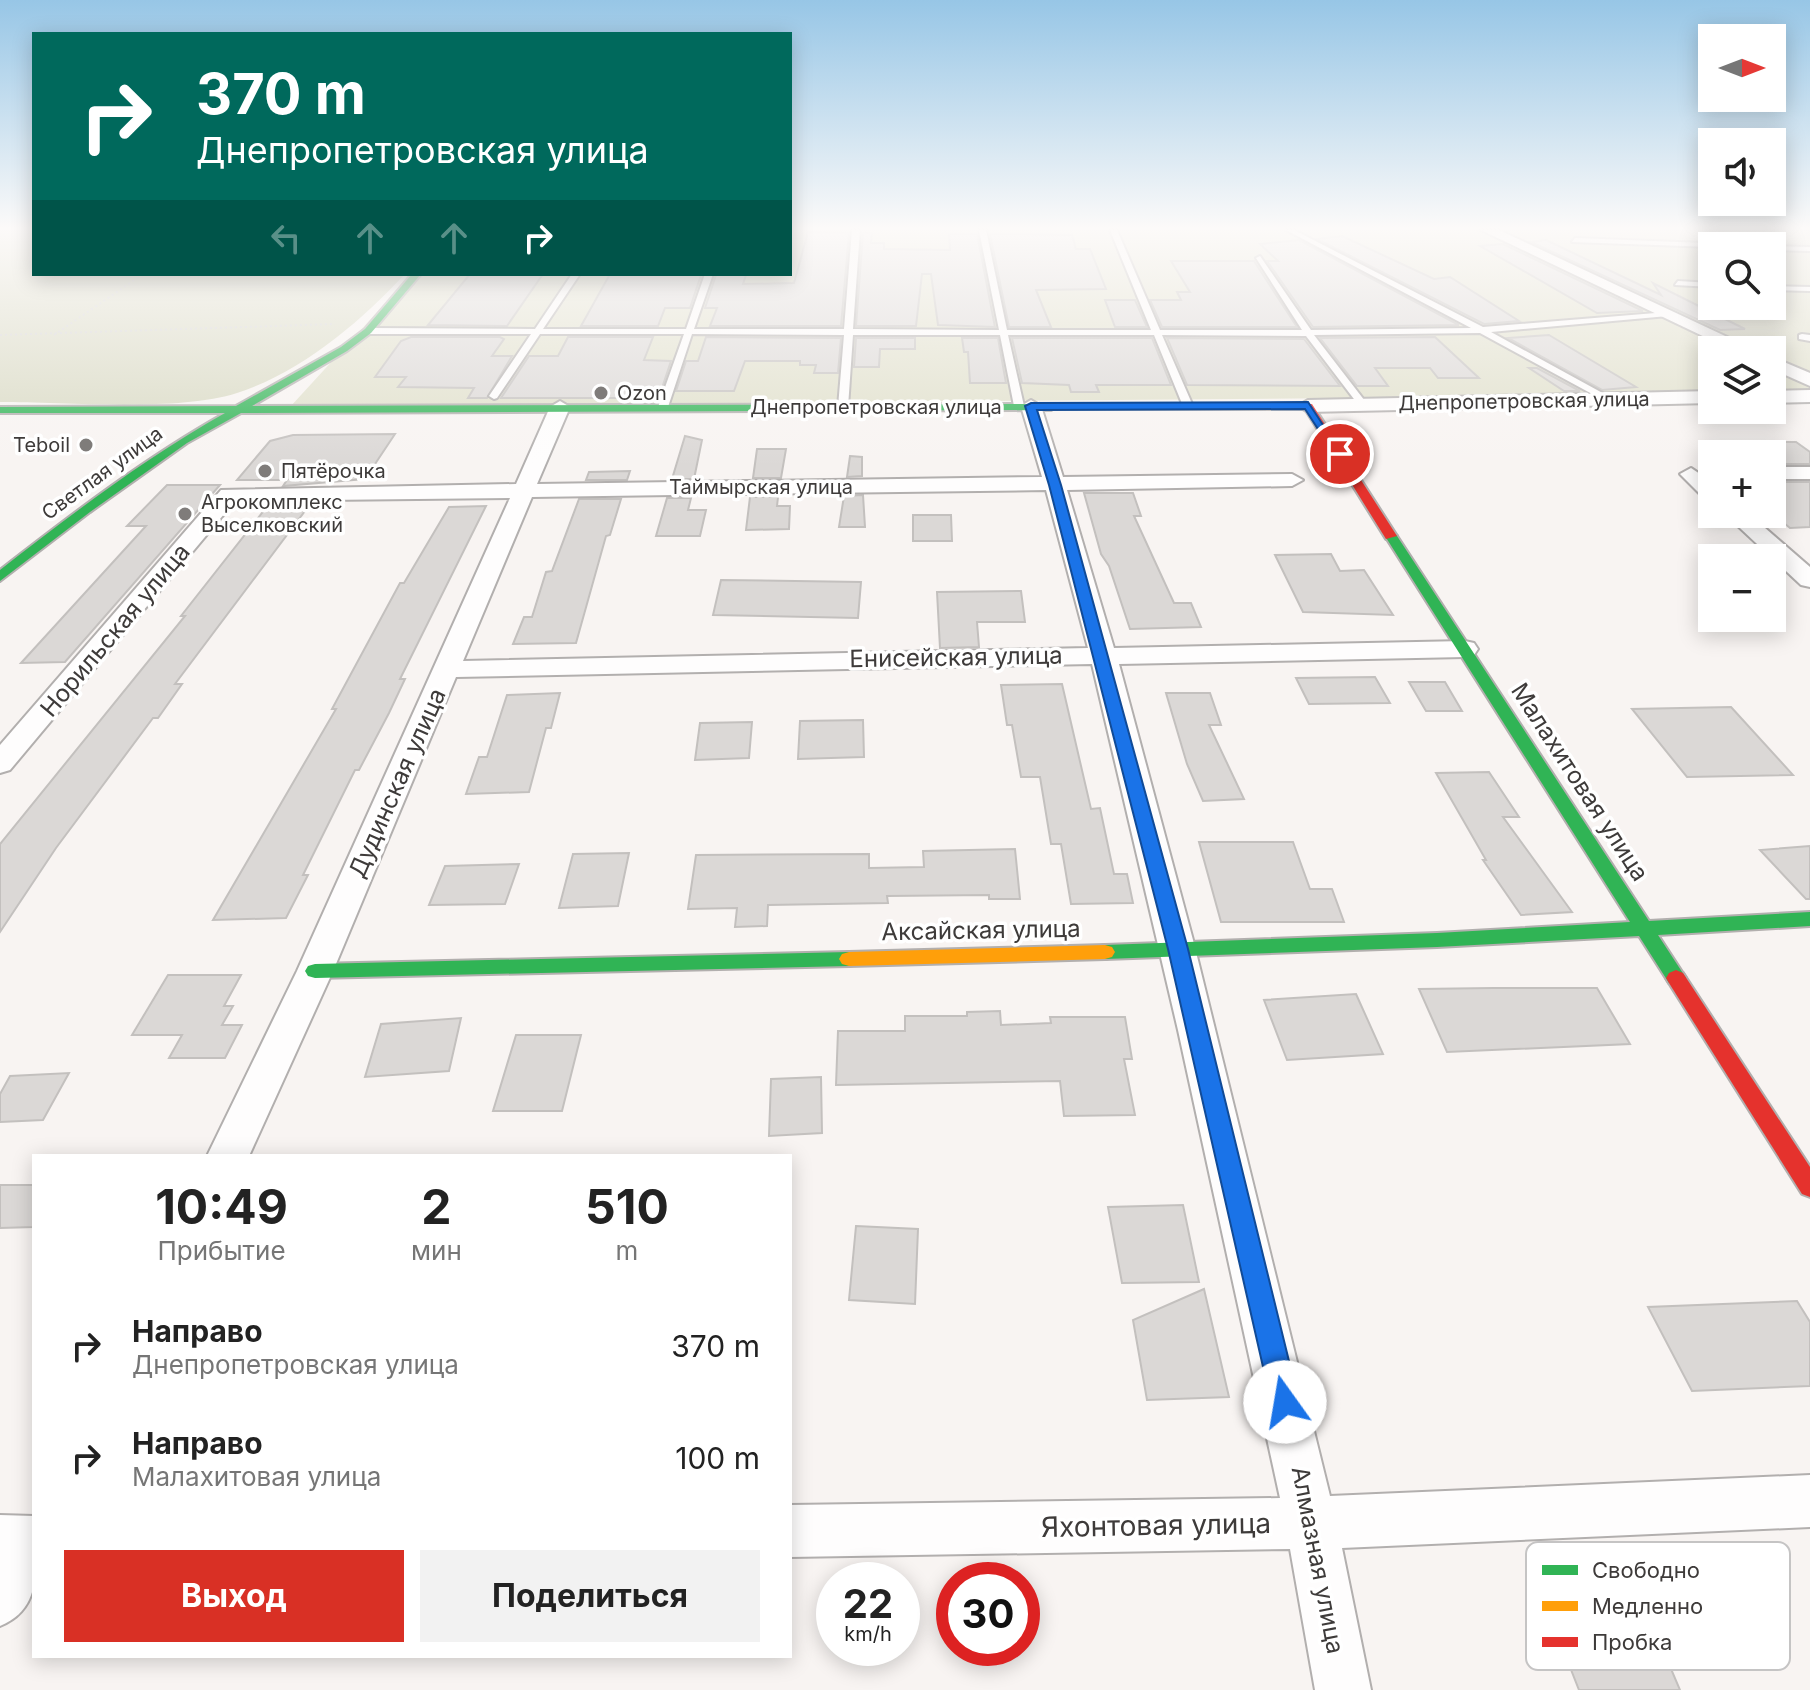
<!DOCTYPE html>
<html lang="ru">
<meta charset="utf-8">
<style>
:root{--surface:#fff;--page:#f2f2f2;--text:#222;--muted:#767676;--accent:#d93025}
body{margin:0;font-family:Inter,sans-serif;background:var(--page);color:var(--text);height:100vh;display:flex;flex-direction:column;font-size:30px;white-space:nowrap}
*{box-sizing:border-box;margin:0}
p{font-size:26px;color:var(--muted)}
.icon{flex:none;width:44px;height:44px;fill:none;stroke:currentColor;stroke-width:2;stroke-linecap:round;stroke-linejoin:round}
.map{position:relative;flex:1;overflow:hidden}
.panel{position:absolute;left:32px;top:1154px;width:760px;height:504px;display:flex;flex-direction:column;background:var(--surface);border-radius:0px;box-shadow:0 4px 20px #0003}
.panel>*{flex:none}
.banner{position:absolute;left:32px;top:32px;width:760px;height:244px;border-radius:0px;box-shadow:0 4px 20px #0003;background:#00695c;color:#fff;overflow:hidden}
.needle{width:52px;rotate:90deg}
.controls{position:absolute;left:1698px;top:24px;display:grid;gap:16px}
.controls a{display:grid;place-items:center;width:88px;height:88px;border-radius:0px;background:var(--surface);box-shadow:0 4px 20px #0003;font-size:40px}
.speed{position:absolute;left:816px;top:1562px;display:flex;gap:16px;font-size:40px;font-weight:700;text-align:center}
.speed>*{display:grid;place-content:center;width:104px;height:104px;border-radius:50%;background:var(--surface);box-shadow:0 4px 20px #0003;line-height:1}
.speed small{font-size:20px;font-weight:400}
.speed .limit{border:12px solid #d22;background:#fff;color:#111}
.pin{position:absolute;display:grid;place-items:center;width:68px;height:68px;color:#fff;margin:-34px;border:4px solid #fff;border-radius:50%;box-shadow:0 2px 8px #0007}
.me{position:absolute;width:88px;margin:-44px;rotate:347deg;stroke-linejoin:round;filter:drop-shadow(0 0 6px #0008)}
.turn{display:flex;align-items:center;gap:28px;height:168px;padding:0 32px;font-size:36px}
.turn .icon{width:104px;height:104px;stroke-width:2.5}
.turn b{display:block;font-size:56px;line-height:68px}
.lanes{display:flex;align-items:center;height:76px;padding:0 32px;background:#0003;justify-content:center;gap:40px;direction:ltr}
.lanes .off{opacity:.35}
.eta{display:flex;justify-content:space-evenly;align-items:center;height:136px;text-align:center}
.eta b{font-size:48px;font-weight:700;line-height:56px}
.cta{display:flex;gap:16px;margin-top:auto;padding:16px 32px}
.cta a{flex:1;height:92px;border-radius:0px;background:var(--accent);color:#fff;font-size:32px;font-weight:700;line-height:92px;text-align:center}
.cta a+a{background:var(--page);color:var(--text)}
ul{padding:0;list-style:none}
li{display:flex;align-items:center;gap:24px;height:112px;padding:0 32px}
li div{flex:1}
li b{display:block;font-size:30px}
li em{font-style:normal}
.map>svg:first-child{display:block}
</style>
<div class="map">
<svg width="1810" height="1690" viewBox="0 0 1810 1690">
<rect width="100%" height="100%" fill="#f8f4f2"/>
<!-- green -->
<path fill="#e0e0cb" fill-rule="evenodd" d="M790,230H1810V394L1772,395V350H1712V395L290,407L412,274H790ZM1712,246H1772V306H1712Z"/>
<!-- forest -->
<path fill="#d9dac4" d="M0,230H34V274H405C359,323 302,372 237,393C178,412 65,402 0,402Z"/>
<!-- building -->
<g fill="#dbd8d6" stroke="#c3c0be" stroke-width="2">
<path d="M808,232L849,233L841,326H710L717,308H705L716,275H746L743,284L794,283Z"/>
<path d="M863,233H872L871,243H884V249L950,250L949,234H977L995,327L938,325L931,274H922L916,326H856Z"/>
<path d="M990,234L1072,235L1076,249H1090L1106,289L1036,290L1051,327H1009Z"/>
<path d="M1342,236L1434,279L1450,277L1519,321L1484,324L1317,239Z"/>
<path d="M1299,240L1459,325L1313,327L1267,261H1278L1260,244Z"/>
<path d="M1546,240L1661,295L1653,283L1745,329L1720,330L1531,242Z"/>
<path d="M1503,244L1643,311L1597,313L1480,246Z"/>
<path d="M1171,261H1254L1297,327H1162L1150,300H1181L1177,292H1190Z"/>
<path d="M470,274H543L507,326L428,325Z"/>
<path d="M610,274H688L701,275L690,308H665L658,326H581Z"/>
<path d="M1105,300H1135L1147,327H1115Z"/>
<path d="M1549,335L1636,387L1602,390L1508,338Z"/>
<path d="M411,337H500L504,339L492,356H512L487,398H468L474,388L398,387L406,377H375L401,341Z"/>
<path d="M568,337H653L644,360L671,361L661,391L656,390L654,398H501L529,356H558Z"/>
<path d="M706,337L841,338L838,373H814L816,365H800V361H745L734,391H676L686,361H698Z"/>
<path d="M1435,337L1479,378H1438L1430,368H1375L1388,386H1357L1320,338Z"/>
<path d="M856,338H915V349H880L879,367H854Z"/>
<path d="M962,338H998L1006,383H970L968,352H964Z"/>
<path d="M1012,338H1152L1171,385H1096L1099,392H1071L1069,385L1022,383Z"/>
<path d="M1167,338L1304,339L1340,386L1187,385Z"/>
<path d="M1529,368H1537L1580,391H1564Z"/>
<path d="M395,434L365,479L283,486L287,480H237L270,441L293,435Z"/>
<path d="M685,436L702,440L694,479H672Z"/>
<path d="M1772,442H1796L1810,452V464H1772Z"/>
<path d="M757,449H786L781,478H753Z"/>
<path d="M850,456L862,457V476L847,477Z"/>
<path d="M630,471L627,480H586L589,472Z"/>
<path d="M1772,482H1810V527L1790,528L1772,513Z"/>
<path d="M167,485H220L65,662L21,663L146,526H127Z"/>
<path d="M1084,493H1133L1141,516H1134L1174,603H1191L1201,627L1130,629L1109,566L1101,554Z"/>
<path d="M863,495L865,527H839L844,496Z"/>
<path d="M750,497H778L777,506H790L789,529L746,530Z"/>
<path d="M667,498H691L688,510H706L700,536H656Z"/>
<path d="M579,499H621L610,535L606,536L576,643L513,644L524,617H532L546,572L552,571Z"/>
<path d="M311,503L175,684H182L158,718H153L56,848L0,932V844L185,616H181L269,504Z"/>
<path d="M486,506L400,679H405L389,713L359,770H355L303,875H308L286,918L213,920L336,709H332L400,583H404L449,507Z"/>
<path d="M913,515H951L952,541H913Z"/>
<path d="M1331,554L1340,571L1364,570L1393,615L1303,612L1275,555Z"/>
<path d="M721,580L861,582L858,618L713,615Z"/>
<path d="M1021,591L1025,622H977L979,647L940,648L937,592Z"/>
<path d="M1375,677L1390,703L1309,704L1296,678Z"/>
<path d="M1409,682H1445L1462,711H1426Z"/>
<path d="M1062,684L1091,809L1100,808L1114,874H1127L1133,903L1071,904L1061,844H1051L1040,777H1021L1012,725H1007L1001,685Z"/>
<path d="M560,693L551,728H546L529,792L466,794L479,757H487L507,695Z"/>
<path d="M1166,693H1210L1221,725H1209L1244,799L1203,801L1187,764Z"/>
<path d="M1731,707L1793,775L1687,777L1632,709Z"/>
<path d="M863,720L864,757L798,759L800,721Z"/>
<path d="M752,722L749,758L695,760L700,723Z"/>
<path d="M1489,772L1519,817H1503L1572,912L1521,915L1483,860H1486L1436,773Z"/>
<path d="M1199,842H1293L1310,889H1332L1344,922H1221Z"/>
<path d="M1810,846V899H1806L1760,850Z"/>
<path d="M1015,849L1020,899H989V895L887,896L888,903L768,905L767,926L735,927L737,908L688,909L696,855L869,854V868L924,867L923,851Z"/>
<path d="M629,853L618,906L559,908L573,854Z"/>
<path d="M519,864L505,904L429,905L445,866Z"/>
<path d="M168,975H241L224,1006H233L222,1025H242L225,1058H169L182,1035H132Z"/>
<path d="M1493,988H1597L1630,1044L1447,1052L1419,989Z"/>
<path d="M1356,994L1383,1054L1287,1060L1264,1000Z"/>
<path d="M1000,1011L1001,1025L1051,1023L1050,1017H1125L1132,1059H1124L1135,1115L1064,1116L1060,1081L836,1085L838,1031H905V1016H967V1012Z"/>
<path d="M461,1018L449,1071L365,1077L381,1024Z"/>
<path d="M516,1035H581L562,1111H493Z"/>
<path d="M69,1073L43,1120L0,1122V1094L10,1076Z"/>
<path d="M821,1077L822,1133L769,1136L771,1079Z"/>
<path d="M0,1185H34V1227L0,1228Z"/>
<path d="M1183,1205L1199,1282L1122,1283L1108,1207Z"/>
<path d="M856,1226L918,1229L915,1304L849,1300Z"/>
<path d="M1204,1289L1229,1397L1147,1400L1133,1320Z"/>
<path d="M1797,1301L1810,1322V1386L1692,1391L1648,1307Z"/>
<path d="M1654,1629L1680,1690H1579L1557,1634Z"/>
</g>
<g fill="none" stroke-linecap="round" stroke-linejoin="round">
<defs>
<g id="lane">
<path d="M852,230H860L853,329L999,330L979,230H986L1007,330H1151L1110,230H1117L1160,330H1302L1256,258L1260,256L1311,330L1471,328L1286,230H1294L1483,327L1668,312L1672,314L1668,316L1491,332L1608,396V400L1605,401L1480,333L1314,335L1368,405L1363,408L1360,407L1306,336L1162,335L1193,406L1188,409L1183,406L1154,335H1008L1024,406L1019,409L1014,406L1000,335H853L848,407L843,410L838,407L844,335L692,334L668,407L663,410L658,407L684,334H540L497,398L494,399L489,396L531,334H368L364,331L368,328L535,329L572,274H580L543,329H686L705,274H713L694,329H844Z"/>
<path d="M1575,238L1731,244L1735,246L1712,247L1572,242Z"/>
<path d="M1771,246H1772L1810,247V251L1772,250Z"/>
<path d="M1678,281L1712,283V287L1675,285Z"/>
<path d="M1772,286L1810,287V291L1772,290Z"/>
<path d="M1802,334L1810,335V341L1799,339V335Z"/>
</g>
<g id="street">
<path d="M1481,230H1499L1755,350H1732Z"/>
<path d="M1772,357L1810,373V386L1772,369Z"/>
<path d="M1810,390V402L1772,403V391Z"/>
<path d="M1712,391V403L1308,412L1298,406L1308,400Z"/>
<path d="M1031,400L1041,406L1063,477L1292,474L1303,480L1292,486L1067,490L1114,648L1465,641L1474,643L1478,649L1474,655L1465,657L1119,664L1193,940L1330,1496L1810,1475V1527L1342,1548L1371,1690H1315L1290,1549L790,1557V1505L1280,1498L1178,1030L1092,664L456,677L333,971L249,1156H207L297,971L510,498L235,501L10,770L0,773V745L221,490L516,484L550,407L560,401L570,407L537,484L1042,477L1021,406ZM1046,490L1088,648L463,661L532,497Z"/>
<rect x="1772" y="467" width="38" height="12"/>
<path d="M1691,468L1712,482V500L1704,498L1680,474Z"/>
<path d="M1725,514H1749L1810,567V587L1801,585Z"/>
<path d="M0,1515L34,1516C34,1559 47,1607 0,1626Z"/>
</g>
<g id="fast">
<path d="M412,274H421L371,333L347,351L252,406L1051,404L1056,407L1051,410L241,413L187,443L90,512L0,581V570C72,514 145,458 225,413H0V407L236,406L341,347L365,329Z"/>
<path d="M1391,532L1397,536L1649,921L1810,912V926L1658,935L1686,978L1683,983H1669L1639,936L1437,947L1105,959L1098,957L1095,952L1098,947L1105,945L1437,933L1630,922L1385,536Z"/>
<path d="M849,952L856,954L859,959L856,964L849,966L315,978L308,976L305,971L308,966L315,964Z"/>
</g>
<path id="slow" d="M1105,945L1112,947L1115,952L1112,957L1105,959L849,966L842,964L839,959L842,954L849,952Z"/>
<g id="jam">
<path d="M1051,404H1312L1397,536L1386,539L1305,409H1047V405Z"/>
<path d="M1676,970L1683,973L1810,1167V1197L1802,1194L1669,983L1666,978L1669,973Z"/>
</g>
</defs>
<!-- lane casing -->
<use href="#lane" stroke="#b2afae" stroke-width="4"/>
<!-- street casing -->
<use href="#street" stroke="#b2afae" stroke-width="4"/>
<!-- fast casing -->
<use href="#fast" stroke="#b2afae" stroke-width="4"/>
<!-- slow casing -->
<use href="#slow" stroke="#b2afae" stroke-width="4"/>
<!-- jam casing -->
<use href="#jam" stroke="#b2afae" stroke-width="4"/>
<!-- path -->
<g stroke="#d4d3d3" stroke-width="2" stroke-dasharray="2 3" stroke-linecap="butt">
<path d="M0,335L335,324"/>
<path d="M54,335L143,274"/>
</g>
<!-- lane -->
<use href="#lane" fill="#fefdfd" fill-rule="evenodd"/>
<!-- street -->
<use href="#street" fill="#fefdfd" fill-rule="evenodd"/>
<!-- fast -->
<use href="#fast" fill="#30b455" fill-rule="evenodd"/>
<!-- slow -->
<use href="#slow" fill="#ff9f0a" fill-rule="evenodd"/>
<!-- jam -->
<use href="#jam" fill="#e5322d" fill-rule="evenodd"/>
</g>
<!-- sky -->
<linearGradient id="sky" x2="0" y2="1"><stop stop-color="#97c6e6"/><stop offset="0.49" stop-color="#fcfaf9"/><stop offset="1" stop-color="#fcfaf9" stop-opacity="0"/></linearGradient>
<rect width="1810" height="466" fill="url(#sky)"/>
<!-- route -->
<path fill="#1a73e8" stroke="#114b97" stroke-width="2" d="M1308,402L1344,457H1336L1305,409L1037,410L1061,485L1188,949L1299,1402L1294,1412L1285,1416L1275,1412L1271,1402L1168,949L1049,485L1025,406L1031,403Z"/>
<!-- markers -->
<g fill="#7f7c7a" stroke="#fff" stroke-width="3">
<circle cx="601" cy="393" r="8"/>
<circle cx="86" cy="445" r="8"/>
<circle cx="265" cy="471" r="8"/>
<circle cx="185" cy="514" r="8"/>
</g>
<g text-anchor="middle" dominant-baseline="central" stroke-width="7" stroke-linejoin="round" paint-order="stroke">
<!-- far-poi labels -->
<g font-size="20" fill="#3e3b3a" stroke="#fff" text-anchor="start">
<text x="617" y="393">Ozon</text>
<text x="70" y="445" text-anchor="end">Teboil</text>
<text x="281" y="471">Пятёрочка</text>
<text x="201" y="502">Агрокомплекс<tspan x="201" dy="23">Выселковский</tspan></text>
</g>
<!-- far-street labels -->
<g font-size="20" fill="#3e3b3a" stroke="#fff">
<text transform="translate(1524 401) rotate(-1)">Днепропетровская улица</text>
<text x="876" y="407">Днепропетровская улица</text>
<text transform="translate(102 473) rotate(-36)">Светлая улица</text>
<text x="761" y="487">Таймырская улица</text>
</g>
<!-- street labels -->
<g font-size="24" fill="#3e3b3a" stroke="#fff">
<text transform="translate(115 630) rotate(-50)">Норильская улица</text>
<text transform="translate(956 657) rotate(-1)">Енисейская улица</text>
<text transform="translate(1580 782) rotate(57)">Малахитовая улица</text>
<text transform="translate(397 783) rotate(-66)">Дудинская улица</text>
<text transform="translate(981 930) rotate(-1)">Аксайская улица</text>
<text transform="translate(1318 1560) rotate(79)">Алмазная улица</text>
</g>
<!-- near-street labels -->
<g font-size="28" fill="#3e3b3a" stroke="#fff">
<text transform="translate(1156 1525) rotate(-1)">Яхонтовая улица</text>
</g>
</g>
<!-- legend -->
<rect x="1526" y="1542" width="264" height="128" rx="12" fill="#fff" stroke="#c5c4c4" stroke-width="2"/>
<rect x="1542" y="1565" width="36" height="10" fill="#30b455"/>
<rect x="1542" y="1601" width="36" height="10" fill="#ff9f0a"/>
<rect x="1542" y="1637" width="36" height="10" fill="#e5322d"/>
<g font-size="22" fill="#3e3b3a">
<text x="1592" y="1578">Свободно</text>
<text x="1592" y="1614">Медленно</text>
<text x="1592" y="1650">Пробка</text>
</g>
</svg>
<div class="controls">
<a><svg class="needle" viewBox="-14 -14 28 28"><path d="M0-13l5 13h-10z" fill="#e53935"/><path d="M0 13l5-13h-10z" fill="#767676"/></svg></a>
<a><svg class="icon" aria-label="sound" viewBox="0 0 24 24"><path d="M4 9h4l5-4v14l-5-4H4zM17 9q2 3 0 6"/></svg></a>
<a><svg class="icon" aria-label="search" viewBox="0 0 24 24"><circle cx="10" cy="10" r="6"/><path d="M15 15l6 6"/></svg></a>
<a><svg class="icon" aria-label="layers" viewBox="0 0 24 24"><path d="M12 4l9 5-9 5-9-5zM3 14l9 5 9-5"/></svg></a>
<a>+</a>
<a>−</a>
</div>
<div class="speed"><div>22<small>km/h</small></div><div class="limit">30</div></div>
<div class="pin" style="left:1340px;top:454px;background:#d93025"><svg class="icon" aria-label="arrive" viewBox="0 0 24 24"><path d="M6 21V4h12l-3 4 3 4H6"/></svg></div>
<svg class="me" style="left:1285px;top:1402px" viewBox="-20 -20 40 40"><circle r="19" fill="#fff"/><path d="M0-13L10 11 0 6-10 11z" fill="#1a73e8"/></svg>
<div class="banner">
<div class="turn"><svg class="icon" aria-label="right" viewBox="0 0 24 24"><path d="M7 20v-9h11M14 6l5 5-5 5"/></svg><div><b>370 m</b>Днепропетровская улица</div></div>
<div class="lanes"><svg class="icon off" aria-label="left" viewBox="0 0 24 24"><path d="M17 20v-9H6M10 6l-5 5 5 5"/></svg><svg class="icon off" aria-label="ahead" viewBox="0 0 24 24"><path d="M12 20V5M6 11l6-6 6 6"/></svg><svg class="icon off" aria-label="ahead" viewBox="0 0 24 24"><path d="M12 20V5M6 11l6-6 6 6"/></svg><svg class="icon" aria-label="right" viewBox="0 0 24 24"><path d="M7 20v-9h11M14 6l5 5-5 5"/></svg></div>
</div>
<section class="panel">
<div class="eta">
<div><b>10:49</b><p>Прибытие</p></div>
<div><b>2</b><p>мин</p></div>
<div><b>510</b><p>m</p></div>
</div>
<ul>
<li><svg class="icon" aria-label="right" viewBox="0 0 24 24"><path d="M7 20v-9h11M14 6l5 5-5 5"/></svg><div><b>Направо</b><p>Днепропетровская улица</p></div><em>370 m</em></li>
<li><svg class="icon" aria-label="right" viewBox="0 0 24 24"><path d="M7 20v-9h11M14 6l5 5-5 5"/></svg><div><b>Направо</b><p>Малахитовая улица</p></div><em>100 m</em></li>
</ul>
<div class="cta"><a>Выход</a><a>Поделиться</a></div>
</section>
</div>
